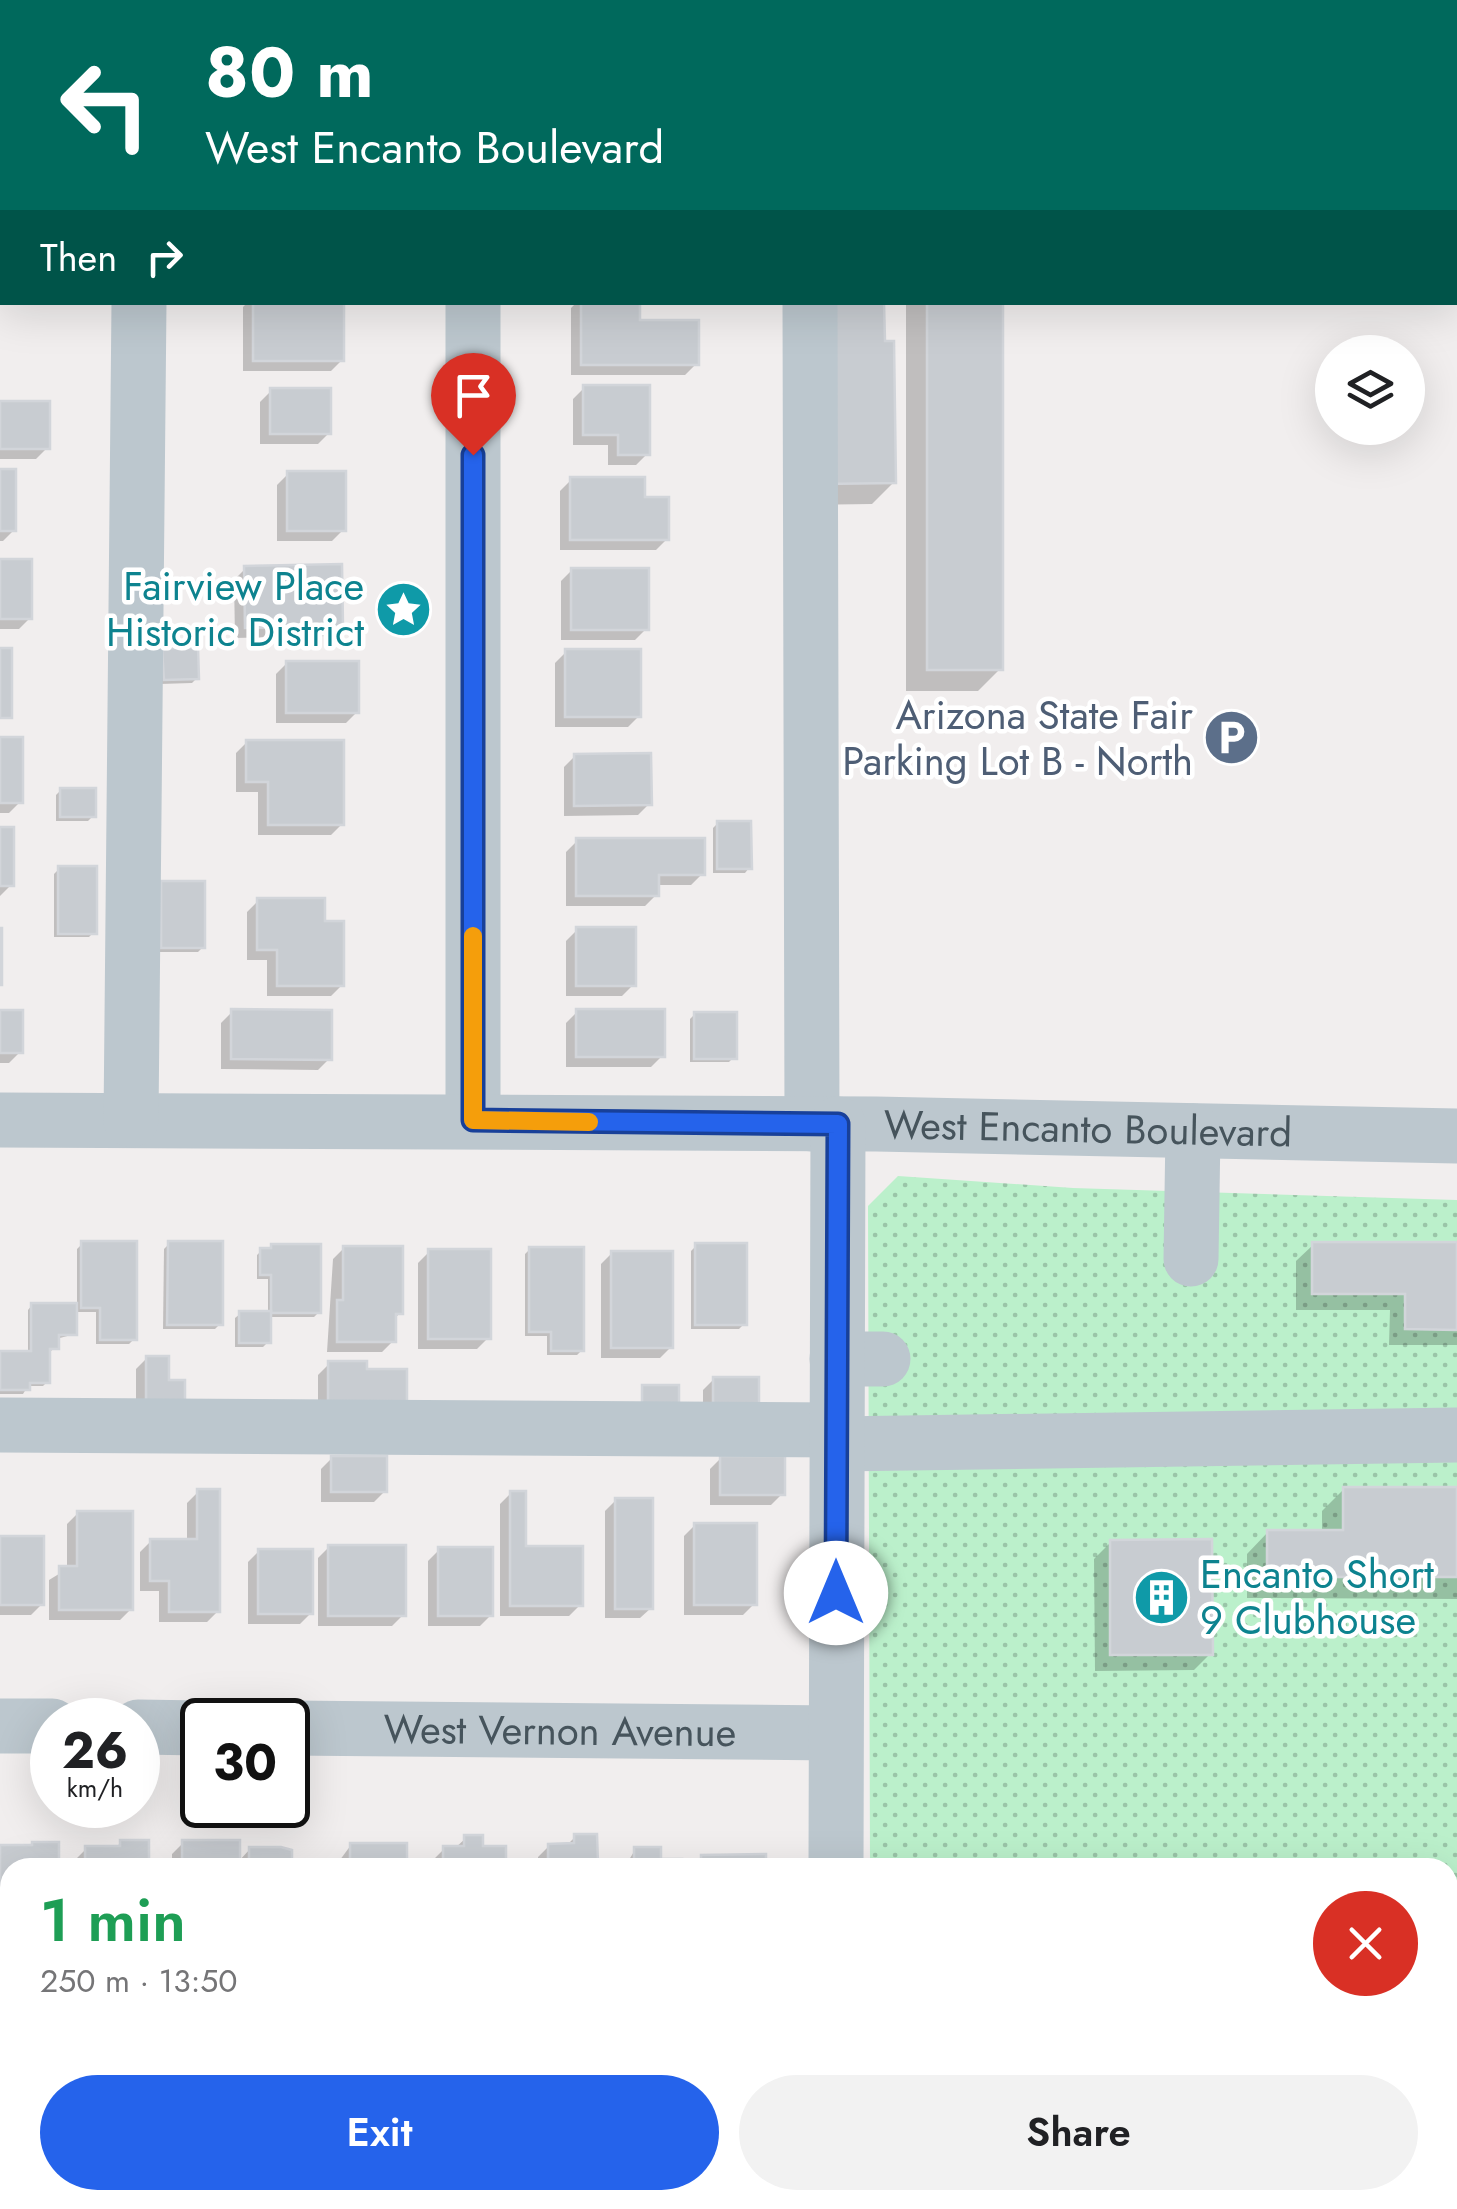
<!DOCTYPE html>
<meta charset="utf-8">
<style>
:root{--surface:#fff;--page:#f2f2f2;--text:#202124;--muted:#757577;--accent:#2563eb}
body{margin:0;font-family:Jost,sans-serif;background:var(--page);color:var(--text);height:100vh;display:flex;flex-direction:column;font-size:38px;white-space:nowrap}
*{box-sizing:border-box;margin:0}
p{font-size:32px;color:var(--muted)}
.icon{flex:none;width:55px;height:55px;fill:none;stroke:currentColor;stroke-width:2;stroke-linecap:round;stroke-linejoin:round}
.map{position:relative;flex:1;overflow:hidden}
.drawer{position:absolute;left:0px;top:1858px;width:1458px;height:352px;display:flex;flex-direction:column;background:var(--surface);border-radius:30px 30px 0 0;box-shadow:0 10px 40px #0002}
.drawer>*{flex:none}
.top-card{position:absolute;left:0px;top:0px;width:1458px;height:305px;box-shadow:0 10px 40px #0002;background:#00695c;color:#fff;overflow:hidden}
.controls{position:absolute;left:1315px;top:335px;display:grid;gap:20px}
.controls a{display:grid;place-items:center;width:110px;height:110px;border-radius:50%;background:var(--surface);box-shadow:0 10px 40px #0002;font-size:50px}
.speed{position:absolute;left:30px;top:1698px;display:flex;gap:20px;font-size:50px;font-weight:700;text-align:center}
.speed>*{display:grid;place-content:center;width:130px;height:130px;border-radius:50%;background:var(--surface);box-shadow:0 10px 40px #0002;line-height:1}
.speed small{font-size:25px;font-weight:400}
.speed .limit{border:5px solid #111;border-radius:15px;background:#fff;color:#111}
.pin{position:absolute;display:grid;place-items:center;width:85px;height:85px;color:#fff;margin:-102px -42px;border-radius:50% 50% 50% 0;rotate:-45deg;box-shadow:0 0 10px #0007}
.pin .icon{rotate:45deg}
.me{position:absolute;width:110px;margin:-55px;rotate:0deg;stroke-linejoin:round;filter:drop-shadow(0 0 8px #0008)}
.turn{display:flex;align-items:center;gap:35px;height:210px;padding:0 40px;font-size:45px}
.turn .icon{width:130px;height:130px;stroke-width:2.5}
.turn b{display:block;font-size:70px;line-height:85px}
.then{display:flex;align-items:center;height:95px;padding:0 40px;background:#0003;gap:20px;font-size:38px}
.round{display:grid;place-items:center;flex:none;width:105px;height:105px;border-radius:52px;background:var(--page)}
.overview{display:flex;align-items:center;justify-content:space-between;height:170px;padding:0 40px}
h1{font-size:60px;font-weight:600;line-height:75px;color:#1e9e55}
.button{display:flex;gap:20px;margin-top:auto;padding:20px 40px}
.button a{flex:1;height:115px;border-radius:60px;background:var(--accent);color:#fff;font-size:40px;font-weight:600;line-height:115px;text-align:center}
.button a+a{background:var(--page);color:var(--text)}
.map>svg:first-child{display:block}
</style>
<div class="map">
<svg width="1457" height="2209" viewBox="0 0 1457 2209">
<defs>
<pattern id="grass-dots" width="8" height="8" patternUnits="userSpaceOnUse" patternTransform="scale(2.5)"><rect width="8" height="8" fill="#bbf0cb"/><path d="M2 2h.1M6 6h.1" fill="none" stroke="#9ac5a8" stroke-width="1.8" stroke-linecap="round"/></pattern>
</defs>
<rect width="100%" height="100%" fill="#f1eeee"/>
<!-- grass -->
<path fill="url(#grass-dots)" d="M898,1176L1073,1188L1457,1200V2209H866V2200H1448V1868L870,1867L868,1206Z"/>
<!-- shadow -->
<g fill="#0003">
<path d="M240,0H317L240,2Z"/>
<path d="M567,0H677L674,2Z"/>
<path d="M248,302H342V360L331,371H243V307Z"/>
<path d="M577,302H638V322L696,364L685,375H571V308Z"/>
<path d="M800,302L894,482L872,504L801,505Z"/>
<path d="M906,302H1000V669L978,691H906Z"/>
<path d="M584,388L647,454L636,465H608V445H573V399Z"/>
<path d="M271,391L329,433L318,444H260V402Z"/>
<path d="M0,404L47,448L36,459H0Z"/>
<path d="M0,472L14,530L3,541H0Z"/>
<path d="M288,474L343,530L332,541H277V485Z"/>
<path d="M571,480L642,500L667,539L656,550H560V491Z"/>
<path d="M0,562L30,618L19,629H0Z"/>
<path d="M245,569L340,625L329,636L235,638L234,580Z"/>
<path d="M572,570L646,629L635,640H561V581Z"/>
<path d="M566,652L639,716L628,727H555V663Z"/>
<path d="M158,656L197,678L192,683L160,684Z"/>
<path d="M287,663L357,712L346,723H276V674Z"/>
<path d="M0,739L20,802L9,813H0Z"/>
<path d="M247,742L342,824L331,835H258V792H236V753Z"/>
<path d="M575,756L649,804L638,815L564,816V767Z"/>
<path d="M61,790L93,816L88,821H56V795Z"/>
<path d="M718,823L749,868L745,873H713V828Z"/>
<path d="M0,830L11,885L0,896Z"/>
<path d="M577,841L702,874L691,885H656V895L645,906H566V852Z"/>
<path d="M59,869L94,932L89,937H54V874Z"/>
<path d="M162,883L203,947L198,952H157V888Z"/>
<path d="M258,901L323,924L342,985L331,996H267V960H247V912Z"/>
<path d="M577,930L633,985L622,996H566V941Z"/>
<path d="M0,1012L20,1052L9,1063H0Z"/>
<path d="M232,1012L329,1059L318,1070L221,1069V1023Z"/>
<path d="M577,1012L662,1056L651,1067H566V1023Z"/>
<path d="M695,1014L734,1057L729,1062H690V1019Z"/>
<path d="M82,1244L134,1339L129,1344H96V1312H75V1334L56,1339V1348L47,1353V1382L43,1386H28L23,1394H0V1353H28V1310L32,1305H77V1249Z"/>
<path d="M169,1244L220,1324L215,1329H163L164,1249Z"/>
<path d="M1313,1245H1457V1345H1389L1390,1310H1296V1261Z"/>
<path d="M696,1246L744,1324L739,1329H691V1251Z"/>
<path d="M344,1248L400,1313L393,1320V1341L382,1352H327L333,1259Z"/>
<path d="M530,1249L582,1350L577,1355H547V1336H525V1254Z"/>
<path d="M262,1250L319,1312L314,1317H268V1342L263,1347H235V1318L240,1314H268V1279H257V1255Z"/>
<path d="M429,1252L488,1338L477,1349H418V1263Z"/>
<path d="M612,1253L671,1347L660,1358H601V1264Z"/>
<path d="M147,1358L166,1383L136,1424V1369Z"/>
<path d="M329,1364H365L318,1419V1375Z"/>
<path d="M714,1379H756L703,1425V1390Z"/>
<path d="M332,1458L385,1491L374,1502H321V1469Z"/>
<path d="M721,1458L782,1494L771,1505H710V1469Z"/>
<path d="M1344,1489L1457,1490V1599L1247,1598V1554L1268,1532H1322V1511Z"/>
<path d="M198,1492L218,1611L207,1622H159V1591H140V1552L151,1541H187V1503Z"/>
<path d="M511,1493L523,1549L580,1605L569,1616H500V1504Z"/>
<path d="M616,1500L651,1608L640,1618H605V1511Z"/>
<path d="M78,1513L131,1609L120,1620H49V1580L67,1569V1524Z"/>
<path d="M695,1525L754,1604L743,1615H684V1536Z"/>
<path d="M0,1538L42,1604L31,1615H0Z"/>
<path d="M1111,1542L1210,1654L1194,1670L1095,1671L1094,1559Z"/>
<path d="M329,1547L403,1615L392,1626H318V1558Z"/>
<path d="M439,1550L491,1615L480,1626H428V1561Z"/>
<path d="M259,1551L311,1613L300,1624H248V1562Z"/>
<path d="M575,1837L595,1866L603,1868H538V1857L549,1846H566Z"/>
<path d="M466,1838L481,1849L503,1868H433V1860L444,1849H454Z"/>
<path d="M121,1842L147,1868H75V1860L86,1849H115Z"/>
<path d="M183,1843L238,1862L250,1849L323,1868H172V1854Z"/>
<path d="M351,1845L405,1868H334Z"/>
<path d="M0,1848L10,1868V1924H0Z"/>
<path d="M635,1850L659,1862L679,1868H624Z"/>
<path d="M65,2200H126V2202L121,2207L65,2209Z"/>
<path d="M178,2200H236V2205L232,2209H178Z"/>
<path d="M243,2200H301L283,2201L279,2209H243Z"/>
<path d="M345,2200H404L391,2201L389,2209H367V2201Z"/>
<path d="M529,2200H586V2209H545V2204H529Z"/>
<rect x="689" y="2200" width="68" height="9"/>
</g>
<!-- building -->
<g fill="#c8ccd1" stroke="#d2d5da" stroke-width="2.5">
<rect x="167" y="0" width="41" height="2"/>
<path d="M250,0H320L250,2Z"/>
<rect x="0" y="113" width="2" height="62"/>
<rect x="0" y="206" width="2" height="48"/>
<rect x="253" y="302" width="91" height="59"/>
<path d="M581,302H640V320H699V365H581Z"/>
<path d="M821,302H884L885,341H894L896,483L822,484Z"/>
<rect x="927" y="302" width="76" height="368"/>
<path d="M583,385H650V455H618V435H583Z"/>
<rect x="270" y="388" width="61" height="46"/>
<rect x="0" y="401" width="50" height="48"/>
<rect x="0" y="469" width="16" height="62"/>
<rect x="287" y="471" width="59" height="60"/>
<path d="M570,477H645V497H669V540H570Z"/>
<rect x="0" y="559" width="32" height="60"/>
<path d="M342,564L343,626L245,628L244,566Z"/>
<rect x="571" y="568" width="78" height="62"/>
<path d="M198,647L199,679L164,680L162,649Z"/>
<rect x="0" y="648" width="12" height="70"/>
<rect x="565" y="649" width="76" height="68"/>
<rect x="286" y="661" width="73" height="52"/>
<rect x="0" y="737" width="23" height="66"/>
<path d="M246,740H344V825H268V782H246Z"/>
<path d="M651,753L652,805L574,806V754Z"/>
<rect x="60" y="788" width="36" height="29"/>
<path d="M717,821H751L752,869H717Z"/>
<rect x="0" y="827" width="14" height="59"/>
<path d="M576,838H705V875H659V896H576Z"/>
<rect x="58" y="866" width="39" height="68"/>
<rect x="161" y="881" width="44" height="67"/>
<path d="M257,898H325V921H344V986H277V950H257Z"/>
<rect x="576" y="927" width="60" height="59"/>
<rect x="0" y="928" width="2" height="57"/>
<path d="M231,1009L332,1010V1060L231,1059Z"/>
<rect x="576" y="1009" width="89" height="48"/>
<rect x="0" y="1010" width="23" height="43"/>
<rect x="694" y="1012" width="43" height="47"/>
<path d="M81,1241H137V1340H100V1308H81Z"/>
<path d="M168,1241H223V1325H167Z"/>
<path d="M1312,1242H1457V1330L1405,1329V1294H1312Z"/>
<rect x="695" y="1243" width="52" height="82"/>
<path d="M271,1244H321V1313H271V1275H260V1248H271Z"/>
<path d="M343,1246H403V1314H396V1342H337V1300H343Z"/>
<path d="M529,1247H584V1351H551V1332H529Z"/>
<rect x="428" y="1249" width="63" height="90"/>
<rect x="611" y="1251" width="62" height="97"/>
<path d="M31,1303H77V1335H59V1349H50V1383H30V1390H0V1351H31Z"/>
<rect x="239" y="1311" width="32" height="32"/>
<path d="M146,1356H169V1380H185V1414H146Z"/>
<path d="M328,1361H367V1369H407V1409H328Z"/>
<rect x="713" y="1377" width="46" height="38"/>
<rect x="642" y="1385" width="37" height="28"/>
<rect x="331" y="1456" width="56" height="36"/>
<rect x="720" y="1456" width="65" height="39"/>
<path d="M1343,1487H1457V1577H1267V1530H1343Z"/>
<path d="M197,1489H220V1612H169V1581H150V1539H197Z"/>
<path d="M510,1491H526V1546H583V1606H510Z"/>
<rect x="615" y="1498" width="38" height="111"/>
<path d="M77,1511H133V1610H59V1566H77Z"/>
<rect x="694" y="1523" width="63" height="82"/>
<rect x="0" y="1536" width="44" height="69"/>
<path d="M1212,1539L1213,1655H1110V1540Z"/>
<rect x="328" y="1545" width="78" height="71"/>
<rect x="438" y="1547" width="55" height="69"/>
<rect x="258" y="1549" width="55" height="65"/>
<path d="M574,1834H597L598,1863L605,1862V1868H540L548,1865V1844L574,1843Z"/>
<path d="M464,1835H483V1846H506V1868H443V1846H464Z"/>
<path d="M120,1840H149V1868H85V1846H120Z"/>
<rect x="182" y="1840" width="58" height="28"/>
<path d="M32,1842H59V1868H10V1914H0V1845H32Z"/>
<rect x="350" y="1843" width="57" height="25"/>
<path d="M249,1847H281L292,1850V1859L326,1861V1868H249Z"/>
<path d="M634,1847H661V1859H682L681,1868H634Z"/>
<path d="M766,1854V1868H701V1855Z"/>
<path d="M0,2093H10V2200H40V2209H0Z"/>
<path d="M69,2200H128V2203L69,2207Z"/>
<path d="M182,2200H239V2206L182,2207Z"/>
<rect x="247" y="2200" width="38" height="7"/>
<rect x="371" y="2200" width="22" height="8"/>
<path d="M428,2200H491V2209H430Z"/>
<path d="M533,2200H588V2209H548V2200Z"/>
<rect x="609" y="2200" width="62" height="9"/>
<rect x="699" y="2200" width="60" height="9"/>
</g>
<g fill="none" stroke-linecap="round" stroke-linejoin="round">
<!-- minor -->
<g stroke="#bcc7ce" stroke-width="55">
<path d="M473,0V2"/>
<path d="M809,0V2"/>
<path d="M141,2V0"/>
<path d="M473,302V1120"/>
<path d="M810,302L812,1124"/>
<path id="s1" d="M0,1120L876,1124L1457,1136"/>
<path d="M131,1120L139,302"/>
<path d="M1191,1259L1193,1131"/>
<path d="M837,1359H883"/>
<path d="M0,1425L838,1430"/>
<path d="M837,1444L1457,1435"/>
<path d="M0,1726H52"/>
<path d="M138,1727L202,1728"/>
<path id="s2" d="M288,1728L835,1733"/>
<path d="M836,1868L838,1124"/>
<path d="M0,2031H10"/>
<path d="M836,2209V2200"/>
</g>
</g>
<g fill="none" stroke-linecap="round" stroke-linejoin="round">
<defs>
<path id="route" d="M473,455V1120L838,1124L836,1593"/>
</defs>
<!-- route casing -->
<use href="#route" stroke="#184099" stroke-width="25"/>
<!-- route -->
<use href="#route" stroke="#2563eb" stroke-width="18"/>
<!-- slow -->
<path stroke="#f59e0b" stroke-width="18" d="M473,936V1120L589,1122"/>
</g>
<!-- icons -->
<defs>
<symbol id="sight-disc" viewBox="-11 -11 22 22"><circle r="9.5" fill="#0f9aa8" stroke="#fff"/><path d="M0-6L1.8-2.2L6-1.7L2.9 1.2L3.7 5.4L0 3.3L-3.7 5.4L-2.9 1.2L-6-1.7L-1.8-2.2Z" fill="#fff"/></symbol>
<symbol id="parking-disc" viewBox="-11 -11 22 22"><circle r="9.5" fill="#5c6f8a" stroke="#fff"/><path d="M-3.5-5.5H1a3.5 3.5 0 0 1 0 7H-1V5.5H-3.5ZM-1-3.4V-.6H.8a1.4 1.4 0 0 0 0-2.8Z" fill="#fff"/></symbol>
<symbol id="building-disc" viewBox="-11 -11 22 22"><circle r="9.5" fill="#0f9aa8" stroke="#fff"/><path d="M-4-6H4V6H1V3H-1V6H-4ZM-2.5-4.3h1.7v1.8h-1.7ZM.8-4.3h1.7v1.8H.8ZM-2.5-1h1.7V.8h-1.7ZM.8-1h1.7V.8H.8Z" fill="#fff"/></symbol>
</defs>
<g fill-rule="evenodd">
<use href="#sight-disc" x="372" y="578" width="63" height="63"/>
<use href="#parking-disc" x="1200" y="706" width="63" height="63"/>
<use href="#building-disc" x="1130" y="1566" width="63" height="63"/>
</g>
<g text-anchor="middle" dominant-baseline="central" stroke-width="9" stroke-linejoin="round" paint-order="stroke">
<!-- culture labels -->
<g font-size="40" fill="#0d838f" stroke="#fff" text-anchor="end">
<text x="364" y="586">Fairview Place<tspan x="364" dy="46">Historic District</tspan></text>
<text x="1200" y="1574" text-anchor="start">Encanto Short<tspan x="1200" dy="46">9 Clubhouse</tspan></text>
</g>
<!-- service labels -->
<g font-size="40" fill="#4e5e75" stroke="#fff" text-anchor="end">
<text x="1193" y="715">Arizona State Fair<tspan x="1193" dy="46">Parking Lot B - North</tspan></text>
</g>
<!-- street labels -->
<g font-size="40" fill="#46545c" stroke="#fff">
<text stroke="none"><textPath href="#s1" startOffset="1088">West Encanto Boulevard</textPath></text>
<text stroke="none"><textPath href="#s2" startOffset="272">West Vernon Avenue</textPath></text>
</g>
</g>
</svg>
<div class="controls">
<a><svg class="icon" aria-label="layers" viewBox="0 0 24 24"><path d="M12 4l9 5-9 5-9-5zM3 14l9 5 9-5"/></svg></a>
</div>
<div class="speed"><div>26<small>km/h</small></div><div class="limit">30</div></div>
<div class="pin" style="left:473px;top:455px;background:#d93025"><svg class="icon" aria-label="arrive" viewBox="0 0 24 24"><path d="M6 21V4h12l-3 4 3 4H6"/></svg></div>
<svg class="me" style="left:836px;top:1593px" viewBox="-20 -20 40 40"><circle r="19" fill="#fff"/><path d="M0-13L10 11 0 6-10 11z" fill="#2563eb"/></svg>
<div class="top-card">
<div class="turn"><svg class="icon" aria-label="left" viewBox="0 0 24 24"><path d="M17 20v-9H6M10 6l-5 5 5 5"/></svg><div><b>80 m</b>West Encanto Boulevard</div></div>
<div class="then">Then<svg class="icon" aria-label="right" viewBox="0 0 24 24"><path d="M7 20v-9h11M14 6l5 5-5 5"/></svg></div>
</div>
<section class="drawer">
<div class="overview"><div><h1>1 min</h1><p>250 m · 13:50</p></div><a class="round" style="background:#d93025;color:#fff"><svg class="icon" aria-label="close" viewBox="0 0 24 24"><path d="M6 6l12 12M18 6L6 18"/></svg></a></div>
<div class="button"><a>Exit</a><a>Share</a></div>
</section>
</div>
